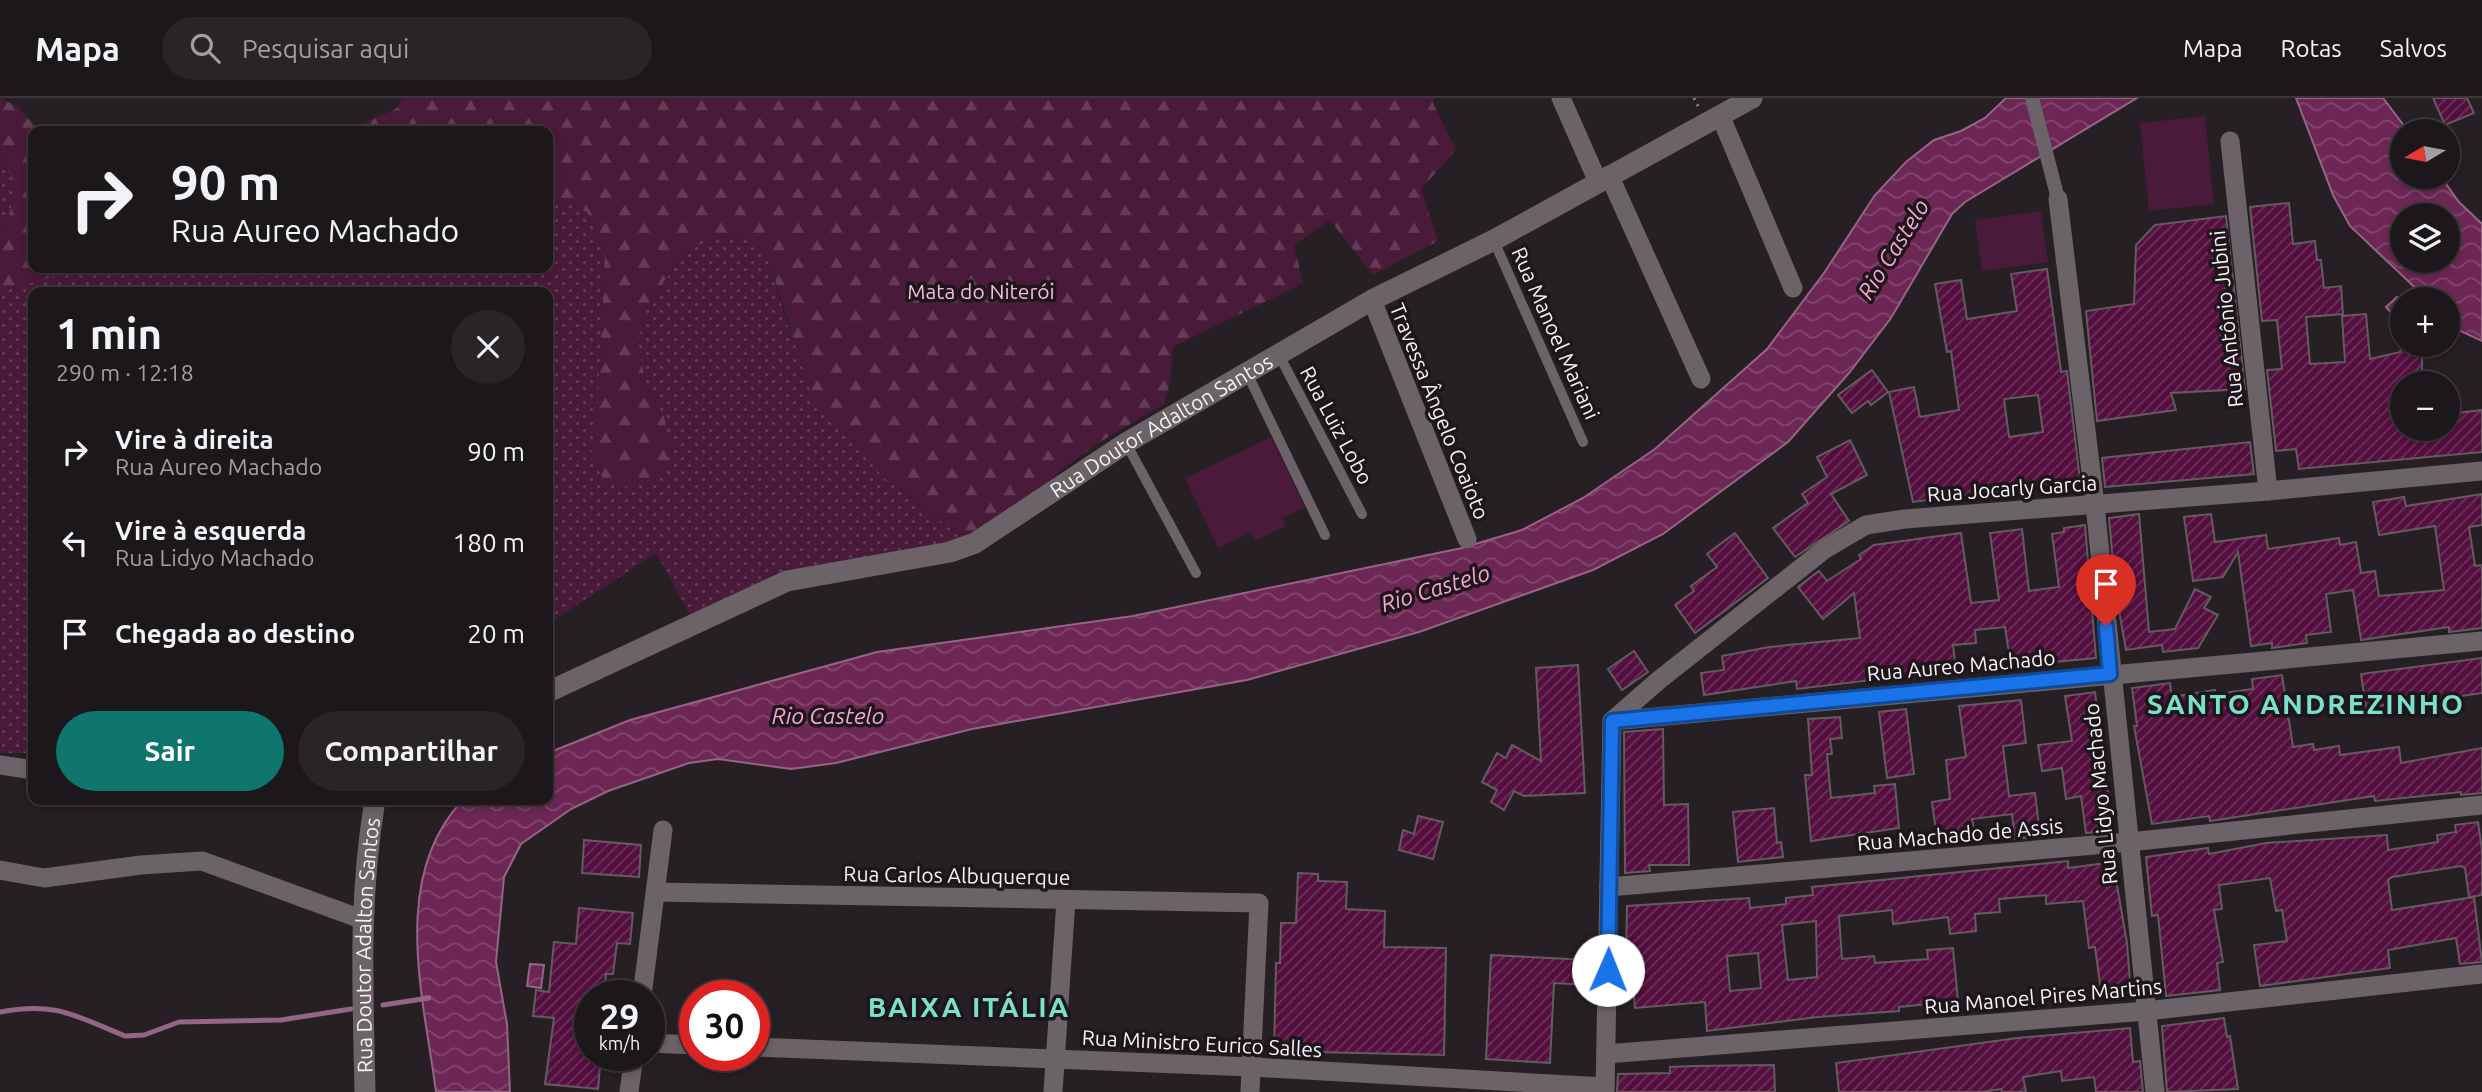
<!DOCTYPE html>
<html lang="pt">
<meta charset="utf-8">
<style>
:root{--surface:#1c171a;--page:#292427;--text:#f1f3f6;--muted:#a09fa2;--line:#3a3639;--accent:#0f766e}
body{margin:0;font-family:Ubuntu,sans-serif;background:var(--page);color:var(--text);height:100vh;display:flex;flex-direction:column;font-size:26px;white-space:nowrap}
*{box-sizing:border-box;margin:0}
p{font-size:23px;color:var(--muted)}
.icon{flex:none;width:38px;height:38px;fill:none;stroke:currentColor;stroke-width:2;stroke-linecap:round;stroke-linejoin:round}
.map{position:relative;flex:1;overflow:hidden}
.drawer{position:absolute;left:28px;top:189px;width:525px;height:518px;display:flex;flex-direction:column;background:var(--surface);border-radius:14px;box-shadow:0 4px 10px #0003,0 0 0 2px var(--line)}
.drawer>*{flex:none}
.guide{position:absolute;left:28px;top:28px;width:525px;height:147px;border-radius:14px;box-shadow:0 4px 10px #0003,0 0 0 2px var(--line);background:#1c171a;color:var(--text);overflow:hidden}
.needle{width:46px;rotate:260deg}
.controls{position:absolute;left:2390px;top:21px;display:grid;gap:14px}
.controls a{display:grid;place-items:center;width:70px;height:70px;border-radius:50%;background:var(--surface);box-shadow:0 4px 10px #0003,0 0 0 2px var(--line);font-size:35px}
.speed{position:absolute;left:574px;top:882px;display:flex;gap:14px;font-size:35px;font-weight:700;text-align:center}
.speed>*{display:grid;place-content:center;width:91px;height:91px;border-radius:50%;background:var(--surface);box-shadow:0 4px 10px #0003,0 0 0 2px var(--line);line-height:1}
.speed small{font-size:18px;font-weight:400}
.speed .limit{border:10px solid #d22;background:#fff;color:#111}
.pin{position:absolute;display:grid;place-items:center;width:60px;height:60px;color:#fff;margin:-72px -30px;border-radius:50% 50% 50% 0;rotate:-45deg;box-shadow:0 0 7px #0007}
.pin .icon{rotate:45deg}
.me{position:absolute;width:77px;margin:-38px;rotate:1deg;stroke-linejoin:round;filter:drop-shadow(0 0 5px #0008)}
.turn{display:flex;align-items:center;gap:24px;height:147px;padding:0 28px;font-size:32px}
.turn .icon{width:91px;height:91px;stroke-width:2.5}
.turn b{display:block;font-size:49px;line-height:60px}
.round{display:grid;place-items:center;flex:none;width:74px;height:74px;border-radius:37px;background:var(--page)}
.head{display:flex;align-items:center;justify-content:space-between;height:119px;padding:0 28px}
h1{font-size:42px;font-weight:600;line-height:52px}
.button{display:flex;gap:14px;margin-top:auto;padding:14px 28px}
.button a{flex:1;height:80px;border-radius:42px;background:var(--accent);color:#fff;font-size:28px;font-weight:600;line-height:80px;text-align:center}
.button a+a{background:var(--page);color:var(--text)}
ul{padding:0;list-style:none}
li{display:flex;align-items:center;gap:21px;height:91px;padding:0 28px}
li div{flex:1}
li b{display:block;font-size:26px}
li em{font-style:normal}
header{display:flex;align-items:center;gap:42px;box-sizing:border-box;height:98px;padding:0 35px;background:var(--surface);border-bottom:2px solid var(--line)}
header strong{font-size:33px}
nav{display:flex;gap:38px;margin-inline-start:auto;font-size:24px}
.search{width:490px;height:63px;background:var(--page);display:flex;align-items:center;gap:18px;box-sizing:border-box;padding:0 24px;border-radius:38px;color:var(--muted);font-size:26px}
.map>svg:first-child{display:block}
</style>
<header>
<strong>Mapa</strong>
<div class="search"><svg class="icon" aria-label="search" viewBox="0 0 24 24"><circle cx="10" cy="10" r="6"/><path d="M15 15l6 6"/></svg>Pesquisar aqui</div>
<nav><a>Mapa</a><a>Rotas</a><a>Salvos</a></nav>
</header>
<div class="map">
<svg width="2482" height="994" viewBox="0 0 2482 994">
<defs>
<pattern id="grass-dots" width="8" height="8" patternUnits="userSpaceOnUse" patternTransform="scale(1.75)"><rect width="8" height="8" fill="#491a39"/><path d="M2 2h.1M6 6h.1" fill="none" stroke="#643c56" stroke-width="1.8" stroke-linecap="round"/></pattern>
<pattern id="forest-firs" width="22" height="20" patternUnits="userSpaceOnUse" patternTransform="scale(1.75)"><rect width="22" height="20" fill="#491a39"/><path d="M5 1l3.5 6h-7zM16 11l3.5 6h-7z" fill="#643c56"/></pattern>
<pattern id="water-waves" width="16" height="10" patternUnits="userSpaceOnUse" patternTransform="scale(1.75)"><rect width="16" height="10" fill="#6d2755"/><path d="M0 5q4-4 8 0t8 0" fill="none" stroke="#83476e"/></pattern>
<pattern id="building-hatch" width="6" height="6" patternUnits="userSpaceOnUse" patternTransform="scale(1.75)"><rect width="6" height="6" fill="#550f3f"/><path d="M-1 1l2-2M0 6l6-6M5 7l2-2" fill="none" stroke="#6e325b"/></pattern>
</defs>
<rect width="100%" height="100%" fill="#261f23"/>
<!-- grass -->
<g fill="url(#grass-dots)">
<path d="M0,58L17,87L8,122L0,131Z"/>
<path d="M548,97L587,114L605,154L598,306L591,360L664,319L645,284L638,245L645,210L686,153L715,140L744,139L770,165L787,226L883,379L963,440L690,517L656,455L548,526V194H33V655H0V188L79,170H214L253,182L291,170H548Z"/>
</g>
<!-- forest -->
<g fill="url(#forest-firs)">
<path d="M0,0L18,9L40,33H33V170H80L36,184L4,190L0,188V131L8,121L17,87L0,58Z"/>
<path d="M402,0H1436L1432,3L1456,52L1421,91L1438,143L1373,177L1330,122L1294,147L1303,185L1173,249L1170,286L1164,306L1100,344L1065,369L1045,388L963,440L883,379L811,297L770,165L743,139L715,140L686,153L645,210L638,245L645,284L664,319L671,353L660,377L631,390L604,382L591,360L598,306L605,154L587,114L548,97V33H347L397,10Z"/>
<path d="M214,170H291L253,182Z"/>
</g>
<!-- pitch -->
<g fill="#491a39">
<path d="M2205,18L2214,106L2149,113L2140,25Z"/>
<path d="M2041,113L2048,164L1982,173L1975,122Z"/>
<path d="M1271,339L1305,409L1282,420L1286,428L1255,443L1250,435L1218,450L1185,380Z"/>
</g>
<!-- water -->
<g fill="url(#water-waves)" stroke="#966485" stroke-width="2" fill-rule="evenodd">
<path d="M2006,0H2137L1965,104L1952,116L1891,220L1849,275L1788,344L1663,436L1593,472L1419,534L1247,582L972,631L836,665L791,671L718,661L689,665L608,693L571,711L521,746L504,779L496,864L507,926L510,994H436C424,901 389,779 463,702H548V655L553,653L630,622L877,554L1133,518L1462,450L1522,432L1583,400L1655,351L1767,251L1824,175L1875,97L1906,64L1934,42L1961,33L1985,20Z"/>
<path d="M2296,0H2383L2408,33H2403V79H2441L2459,104L2482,126V243L2458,232L2448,222V201H2427L2350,128L2333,97ZM2403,117H2448V163H2403Z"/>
<path d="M2397,199L2403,206V228L2386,209Z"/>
<path d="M530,866L544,867L541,890L527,888Z"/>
</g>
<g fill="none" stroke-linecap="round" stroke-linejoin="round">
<!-- stream -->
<g stroke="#966485" stroke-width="5">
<path d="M383,907L429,900"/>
<path d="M0,914C54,903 76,918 125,938L144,937L179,924L281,922L351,911"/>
</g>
</g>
<!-- building -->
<g fill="url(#building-hatch)" stroke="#645b60" stroke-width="2" fill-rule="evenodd">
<path d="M2433,0H2467L2474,15L2445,27Z"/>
<path d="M2289,105L2293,146L2315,143L2317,162H2321L2324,190L2341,188L2343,216L2306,219L2310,266L2345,264L2342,218L2366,216L2370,261L2400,254L2402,247H2422V285H2403V331H2448V316L2482,312V354L2299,371L2296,351L2276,353L2267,272L2282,271L2277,222L2262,223L2250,109Z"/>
<path d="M2226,118L2245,291L2171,295L2176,312L2097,323L2086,213L2134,206L2136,147L2155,127Z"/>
<path d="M2047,171L2061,274L2067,273L2080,382L1913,404L1889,294L1914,289L1920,319L1959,312L1951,253L1947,254L1935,186L1961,182L1967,221L2017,213L2011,176ZM2038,297L2043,334L2009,339L2004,301Z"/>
<path d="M1872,272L1888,294L1871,307L1868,303L1852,315L1838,297Z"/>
<path d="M1850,342L1867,377L1831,396L1849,423L1795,459L1773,430L1808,405L1802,396L1827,379L1817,359Z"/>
<path d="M2250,344L2254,376L2105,389L2102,360Z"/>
<path d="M2482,396V427L2469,429L2475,468L2482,467V530L2449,534V529L2361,542L2353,492L2326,496L2331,534L2306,537L2307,545L2272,550V545L2251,548L2238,454L2223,479L2193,483L2184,419L2211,416L2215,444L2266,437L2268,451L2339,440L2340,447L2356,444L2361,475L2375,473L2379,498L2444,492L2435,428L2379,437L2373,404L2404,399L2406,408Z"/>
<path d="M2139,416L2149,534L2175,531L2195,491L2211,499L2204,510L2218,517L2198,550L2163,554L2162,547L2126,552L2116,496L2109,420Z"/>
<path d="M2085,427L2096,560L2011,568L2005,529L1975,532L1976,545L1953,547L1956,572L1797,591L1796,583L1704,597L1701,575L1724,572L1722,558L1769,549L1860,540L1854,495L1823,521L1798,489L1819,473L1827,483L1861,461L1859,457L1874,447L1961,435L1971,505L1999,502L1990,435L2022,431L2029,493L2059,489L2052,436L2064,434V430Z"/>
<path d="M1735,435L1768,480L1695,535L1675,507L1694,493L1691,488L1717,469L1707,456Z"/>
<path d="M1634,553L1648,574L1622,592L1608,571Z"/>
<path d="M2482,560V595L2421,604L2422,607L2398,611L2397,605L2366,610L2361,576Z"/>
<path d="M1578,567L1585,695L1524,698L1514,693L1504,712L1491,704L1497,692L1482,684L1497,655L1506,660L1512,647L1541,663L1536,570Z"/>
<path d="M2282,577L2293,649L2313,646L2314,652L2339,648L2340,657L2399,649L2401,665L2482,650V695L2461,697V694L2375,703L2374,698L2210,723L2209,718L2152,726L2134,628H2137L2132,590L2170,585L2172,599L2215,592L2216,596L2253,591L2252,581Z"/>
<path d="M2095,594L2108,695H2105L2110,733L2086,735L2081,698L2066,701L2062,670L2042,673L2038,647L2072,643L2065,598Z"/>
<path d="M2021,602L2026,645L2003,648L2009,698L2035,695L2040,738L2015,741L2012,716L1972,721L1974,731L1936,734L1932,704L1950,701L1946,662L1966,659L1959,608Z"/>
<path d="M1906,611L1914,676L1887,680L1879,614Z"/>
<path d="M1840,619L1842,640L1830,641L1832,656H1827L1831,700L1875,695L1874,688L1895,686L1899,730L1811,743L1805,677H1812L1808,621Z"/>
<path d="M1663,631L1664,707L1688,706L1689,767H1649L1650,773L1625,775L1624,634Z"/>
<path d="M1774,710L1777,745L1781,744L1783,759L1738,764L1733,714Z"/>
<path d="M1418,718L1443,724L1433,761L1399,752L1403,732L1414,736Z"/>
<path d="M2478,724L2482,752V797L2469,799L2465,770L2461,768L2392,779L2388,782L2392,812L2474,799L2482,864L2460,866L2456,840L2388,852L2390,870L2260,888L2254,847L2287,843L2282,812L2276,813L2270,780L2219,787L2222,811L2214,812L2223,864L2217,865L2220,892L2166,898L2158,817L2152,818L2146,759L2208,750L2209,756L2266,745L2387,737L2388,752L2438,744L2437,737L2456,734L2455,727Z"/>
<path d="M584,742L641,747L639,779L582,775Z"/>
<path d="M2068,763V770L2113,764L2127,845L2131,896L2102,900L2095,849L2089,850L2083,803L2046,806V797L1999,801L2000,814L1975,816L1976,833L1950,836L1948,819L1893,826L1892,812L1839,818L1842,861L1874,858L1875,865L1928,861L1927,852L1953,850L1958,903L1899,909V913L1818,919L1707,933L1705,904L1635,910L1630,859H1626L1627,808L1749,800L1750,810L1786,806V800L1813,797L1812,789ZM1816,823L1817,879L1788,882L1782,827ZM1758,855L1761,890L1730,893L1727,858Z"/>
<path d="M1298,775L1318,776V783L1347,784L1346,811L1385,813L1384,849L1446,850L1444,957L1274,953L1276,865H1280L1281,825H1296Z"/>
<path d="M579,810L633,815L630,846L617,845L613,876H606L604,898H590V957H601L598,991L545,986L554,920L533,918L536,892L549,894L554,844L576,846Z"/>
<path d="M1491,857L1589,862L1593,876L1587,887L1554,885L1550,965L1486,961Z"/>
<path d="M2224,920L2227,939L2230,938L2238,991L2167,994L2162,928Z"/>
<path d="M2130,930L2133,964L2140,963L2143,994H2096L2094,979L2062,983L2061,973L2023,979L2026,994H2002L2001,991L1982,994H1839L1836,965L2017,940Z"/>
<path d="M1774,967L1775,994H1617L1618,976L1670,975V969L1694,968Z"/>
</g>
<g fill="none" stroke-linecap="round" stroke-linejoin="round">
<!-- path -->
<path stroke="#878184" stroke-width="3.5" stroke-dasharray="2 5" stroke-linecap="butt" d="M1694,0L1699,10"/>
<!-- service -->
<g stroke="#6c6368" stroke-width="10">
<path d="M1494,143L1583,344"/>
<path d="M1279,257L1362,416"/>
<path d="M1247,275L1325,437"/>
<path d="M1126,345L1196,475"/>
</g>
<!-- pedestrian -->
<path stroke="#6c6368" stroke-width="14" d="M2032,0L2058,101"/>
<!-- minor -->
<g stroke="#6c6368" stroke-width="19">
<path d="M1561,0L1598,84"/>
<path d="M1720,17L1793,190"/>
<path d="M2230,43L2268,393"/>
<path d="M1609,77L1701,281"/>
<path d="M2058,101L2095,407L2155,994"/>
<path d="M1372,202L1467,441"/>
<path d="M1612,623L1659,582L1825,451L1866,427L1905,421L2268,393L2482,373"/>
<path d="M1612,623L2482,543"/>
<path d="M0,667L33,672"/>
<path d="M0,772L44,780L141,767L202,763L361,821"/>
<path d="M1609,789L2129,744L2482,707"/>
<path d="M655,794L1259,805L1250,994"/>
<path d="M642,898L663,732"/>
<path d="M649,945L695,947"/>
<path d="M754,949L1252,969L1605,989"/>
<path d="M1606,956L2146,913L2482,876"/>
<path d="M629,994L634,957"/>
<path d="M1053,994L1066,802"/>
<path d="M1605,994L1612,623"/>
</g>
<!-- secondary -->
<g stroke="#6c6368" stroke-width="21">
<path id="s1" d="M548,594L787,483L950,454L975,445L1126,345L1372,202L1494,142L1752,0"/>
<path id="s2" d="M365,994C363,892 358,803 375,702"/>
</g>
</g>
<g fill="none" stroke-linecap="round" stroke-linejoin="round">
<defs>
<path id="route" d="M1608,872L1612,623L2110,576L2106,528"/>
</defs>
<!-- route casing -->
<use href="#route" stroke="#114b97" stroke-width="18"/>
<!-- route -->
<use href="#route" stroke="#1a73e8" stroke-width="12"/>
</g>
<g text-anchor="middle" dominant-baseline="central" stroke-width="7" stroke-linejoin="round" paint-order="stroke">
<!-- park labels -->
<g font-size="21" fill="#f8b9de" stroke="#1d161a">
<text x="981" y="193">Mata do Niterói</text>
</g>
<!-- street labels -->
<g font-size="21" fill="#f7f2f5" stroke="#1d161a">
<text transform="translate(2226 221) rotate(-96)">Rua Antônio Jubini</text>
<text transform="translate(1556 235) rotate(66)">Rua Manoel Mariani</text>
<text transform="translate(1440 313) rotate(68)">Travessa Ângelo Coaioto</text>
<text transform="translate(1337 327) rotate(62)">Rua Luiz Lobo</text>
<text stroke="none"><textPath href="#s1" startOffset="676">Rua Doutor Adalton Santos</textPath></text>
<text transform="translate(2012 390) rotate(-4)">Rua Jocarly Garcia</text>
<text transform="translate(1961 567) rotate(-5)">Rua Aureo Machado</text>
<text transform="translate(2100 696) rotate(-96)">Rua Lidyo Machado</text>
<text transform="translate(1960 736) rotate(-5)">Rua Machado de Assis</text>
<text transform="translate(957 777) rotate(1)">Rua Carlos Albuquerque</text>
<text stroke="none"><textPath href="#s2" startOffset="147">Rua Doutor Adalton Santos</textPath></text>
<text transform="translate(2043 898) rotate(-5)">Rua Manoel Pires Martins</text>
<text transform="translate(1202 945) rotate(3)">Rua Ministro Eurico Salles</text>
</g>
<!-- water labels -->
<g font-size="23" font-style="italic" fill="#f8a5d6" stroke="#1d161a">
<text transform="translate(1893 151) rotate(-58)">Rio Castelo</text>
<text transform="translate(1435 490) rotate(-17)">Rio Castelo</text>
<text x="828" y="617">Rio Castelo</text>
</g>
<!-- district labels -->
<g font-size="28" font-weight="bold" letter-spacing="2" fill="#7be0cb" stroke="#1d161a">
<text x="2306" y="605">SANTO ANDREZINHO</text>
<text x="969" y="908">BAIXA ITÁLIA</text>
</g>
</g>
</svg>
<div class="controls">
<a><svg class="needle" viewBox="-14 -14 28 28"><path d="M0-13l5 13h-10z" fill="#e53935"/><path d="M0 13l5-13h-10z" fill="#a09fa2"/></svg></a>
<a><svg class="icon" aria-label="layers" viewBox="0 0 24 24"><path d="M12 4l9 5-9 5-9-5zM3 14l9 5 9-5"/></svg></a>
<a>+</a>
<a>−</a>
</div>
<div class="speed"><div>29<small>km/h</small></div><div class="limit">30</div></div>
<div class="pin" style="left:2106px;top:528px;background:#d93025"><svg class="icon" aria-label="arrive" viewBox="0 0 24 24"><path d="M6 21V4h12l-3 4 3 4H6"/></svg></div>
<svg class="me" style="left:1608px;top:872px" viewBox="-20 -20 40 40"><circle r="19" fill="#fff"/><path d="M0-13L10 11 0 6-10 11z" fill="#1a73e8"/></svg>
<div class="guide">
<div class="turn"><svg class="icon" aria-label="right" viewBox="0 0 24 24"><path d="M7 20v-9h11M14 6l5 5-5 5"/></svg><div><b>90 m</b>Rua Aureo Machado</div></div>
</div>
<section class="drawer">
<div class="head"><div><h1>1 min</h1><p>290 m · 12:18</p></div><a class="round"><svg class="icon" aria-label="close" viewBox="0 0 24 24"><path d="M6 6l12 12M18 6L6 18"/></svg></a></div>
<ul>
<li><svg class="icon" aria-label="right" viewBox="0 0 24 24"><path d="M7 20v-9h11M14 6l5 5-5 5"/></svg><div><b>Vire à direita</b><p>Rua Aureo Machado</p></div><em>90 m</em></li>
<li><svg class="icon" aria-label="left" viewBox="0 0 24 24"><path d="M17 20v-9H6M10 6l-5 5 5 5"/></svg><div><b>Vire à esquerda</b><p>Rua Lidyo Machado</p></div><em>180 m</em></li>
<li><svg class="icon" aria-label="arrive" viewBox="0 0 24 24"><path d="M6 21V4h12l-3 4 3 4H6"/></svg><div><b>Chegada ao destino</b></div><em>20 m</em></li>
</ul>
<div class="button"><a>Sair</a><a>Compartilhar</a></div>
</section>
</div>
